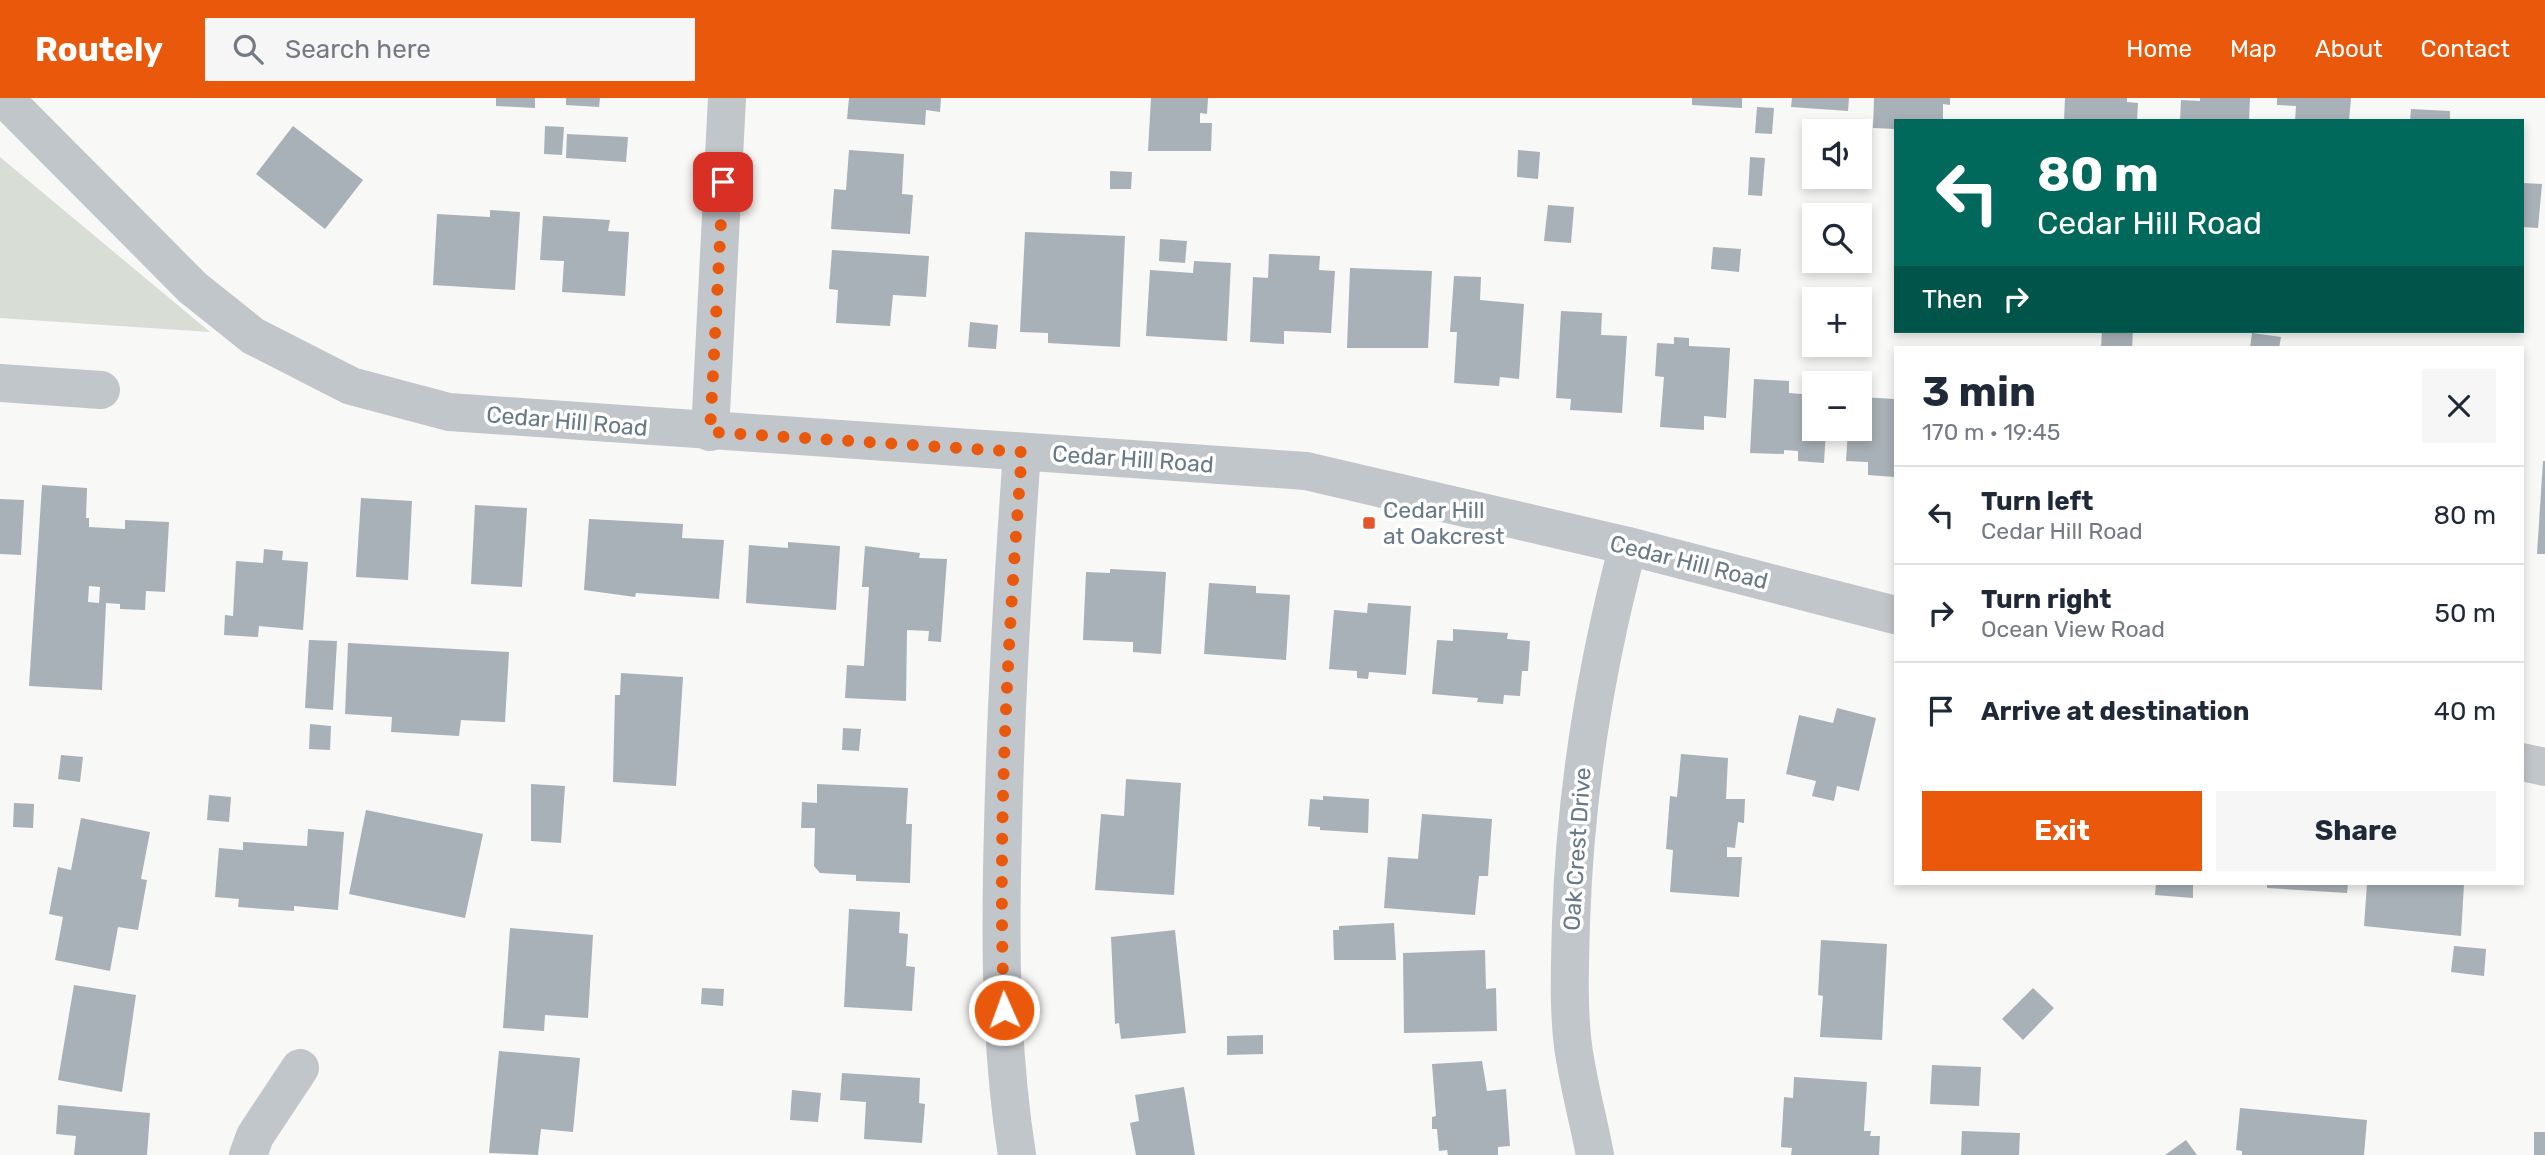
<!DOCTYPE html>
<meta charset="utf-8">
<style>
:root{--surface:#fff;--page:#f6f6f7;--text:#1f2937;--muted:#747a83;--line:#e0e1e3;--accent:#ea580c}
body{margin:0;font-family:Rubik,sans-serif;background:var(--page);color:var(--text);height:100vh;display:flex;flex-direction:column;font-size:26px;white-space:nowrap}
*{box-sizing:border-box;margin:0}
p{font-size:23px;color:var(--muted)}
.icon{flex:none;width:38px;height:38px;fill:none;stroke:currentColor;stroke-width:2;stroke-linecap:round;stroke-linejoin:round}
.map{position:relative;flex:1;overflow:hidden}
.drawer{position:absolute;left:1894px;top:248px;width:630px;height:539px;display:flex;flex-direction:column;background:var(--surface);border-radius:0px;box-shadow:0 4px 10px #0003}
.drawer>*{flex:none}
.guide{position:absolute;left:1894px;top:21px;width:630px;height:214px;border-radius:0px;box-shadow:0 4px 10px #0003;background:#00695c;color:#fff;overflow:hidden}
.tools{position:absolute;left:1802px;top:21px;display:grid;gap:14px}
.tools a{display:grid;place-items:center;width:70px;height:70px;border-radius:0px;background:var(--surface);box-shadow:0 4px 10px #0003;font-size:35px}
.pin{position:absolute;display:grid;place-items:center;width:60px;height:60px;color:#fff;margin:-30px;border-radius:14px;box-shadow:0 4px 10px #0006}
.me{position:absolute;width:77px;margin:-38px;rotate:358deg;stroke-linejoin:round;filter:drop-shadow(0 0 5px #0008)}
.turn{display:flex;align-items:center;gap:24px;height:147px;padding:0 28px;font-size:32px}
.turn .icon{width:91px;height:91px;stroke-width:2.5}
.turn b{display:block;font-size:49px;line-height:60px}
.then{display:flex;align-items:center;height:66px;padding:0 28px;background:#0003;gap:14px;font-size:26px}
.round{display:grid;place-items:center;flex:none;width:74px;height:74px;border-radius:0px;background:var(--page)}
.summary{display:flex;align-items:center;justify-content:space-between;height:119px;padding:0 28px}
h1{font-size:42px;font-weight:700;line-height:52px}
.cta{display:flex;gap:14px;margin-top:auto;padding:14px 28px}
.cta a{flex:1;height:80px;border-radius:0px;background:var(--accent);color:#fff;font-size:28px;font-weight:700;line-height:80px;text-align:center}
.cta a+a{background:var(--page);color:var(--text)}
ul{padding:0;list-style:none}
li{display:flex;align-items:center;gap:21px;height:98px;padding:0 28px;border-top:2px solid var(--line)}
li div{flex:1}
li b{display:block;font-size:26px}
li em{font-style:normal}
header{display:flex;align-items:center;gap:42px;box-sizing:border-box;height:98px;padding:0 35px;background:var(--accent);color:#fff}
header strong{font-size:33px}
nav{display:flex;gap:38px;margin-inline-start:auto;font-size:24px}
.search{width:490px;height:63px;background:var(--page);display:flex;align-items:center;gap:18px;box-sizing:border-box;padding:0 24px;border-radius:0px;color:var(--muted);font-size:26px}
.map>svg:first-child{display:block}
</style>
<header>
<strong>Routely</strong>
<div class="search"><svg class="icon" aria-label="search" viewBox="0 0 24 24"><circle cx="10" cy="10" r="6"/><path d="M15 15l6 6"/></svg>Search here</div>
<nav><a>Home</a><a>Map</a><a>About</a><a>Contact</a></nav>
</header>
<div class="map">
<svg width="2545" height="1057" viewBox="0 0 2545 1057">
<rect width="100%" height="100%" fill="#f8f8f6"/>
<!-- green -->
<path fill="#d8ddd5" d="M0,59L210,234L0,220Z"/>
<!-- building -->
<g fill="#a8b1b7" fill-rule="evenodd">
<path d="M496,0H535V10L496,8Z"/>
<path d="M566,0H600L599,9L566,7Z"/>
<path d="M849,0H941L940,14L926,12L925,27L847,21Z"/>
<path d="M1151,0H1208L1207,16L1200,15V25H1212L1211,53H1148Z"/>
<path d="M1692,0H1742V10L1692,7Z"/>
<path d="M1792,0H1849L1848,13L1791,9Z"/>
<path d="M1874,0H1950V7L1943,6V23H1895V31L1873,30Z"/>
<path d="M2065,0H2127V4L2138,5L2137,23H2064Z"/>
<path d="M2200,0H2250L2249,23H2180L2181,2L2200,3Z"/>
<path d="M2277,0H2351L2349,23H2295L2296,8L2277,7Z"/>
<path d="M1757,9L1774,10L1772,36L1755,35Z"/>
<path d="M2411,11L2450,13V23H2410Z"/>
<path d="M293,28L363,82L325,131L256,76Z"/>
<path d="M545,28L564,29L562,57L544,56Z"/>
<path d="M567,36L628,39L626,64L566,60Z"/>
<path d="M849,52L904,56L902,96L913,97L910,136L831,131L834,91L846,92Z"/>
<path d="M1518,52L1540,54L1538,81L1517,79Z"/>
<path d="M1750,59L1765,60L1762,98L1748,97Z"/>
<path d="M1110,73L1132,74L1131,91H1110Z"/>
<path d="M2522,85L2542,86L2538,130L2522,129Z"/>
<path d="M1548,107L1574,109L1571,145L1544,143Z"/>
<path d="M490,112L520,114L515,192L433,187L437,116L490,119Z"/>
<path d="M543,118L610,122L608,133L629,134L625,198L562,194L564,163L540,162Z"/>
<path d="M1025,134L1125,138L1120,249L1048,245V235L1020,234Z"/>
<path d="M1160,141L1187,143L1185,165L1159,163Z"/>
<path d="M1713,149L1741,151L1739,174L1711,171Z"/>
<path d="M832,152L929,158L926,199L893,197L890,228L836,225L838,192L829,191Z"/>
<path d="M1269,156L1320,158L1319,172L1335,173L1331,235L1284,233V246L1250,244L1253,179L1268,180Z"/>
<path d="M1194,163L1231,165L1227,243L1146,238L1150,172L1193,175Z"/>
<path d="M1350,170L1432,173L1428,250H1347Z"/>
<path d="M1454,178L1481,179L1480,202L1524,206L1519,281L1500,279L1499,288L1454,285L1457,234H1450Z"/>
<path d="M1561,213L1602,215L1601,237L1627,238L1622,315L1570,312L1571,301L1556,300Z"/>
<path d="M970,224L998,227L996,251L968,249Z"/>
<path d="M2102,233H2133L2132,250H2101Z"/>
<path d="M2252,235L2281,239L2279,250H2250Z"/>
<path d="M1674,239L1689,240V248L1730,250L1726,320L1704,318V332L1660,329L1664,279L1655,278L1657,245L1674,246Z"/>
<path d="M1754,281L1789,283V295L1815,297V331H1826L1824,365L1798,363V353L1784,352V356L1750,355Z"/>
<path d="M1860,299L1895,301V379L1868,377V364L1846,363L1848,331H1860Z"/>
<path d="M2543,363H2545V456H2537Z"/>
<path d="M42,387L87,390L86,420H89V429L125,431V422L169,424L165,494L146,493L145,512L120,511V506L106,505L102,592L29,588ZM89,488L100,489L99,505L88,504Z"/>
<path d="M361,400L412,403L408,482L356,479Z"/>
<path d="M0,401L24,402L21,457L0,456Z"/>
<path d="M475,407L527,410L522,489L471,486Z"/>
<path d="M589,421L683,426L682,440L724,442L719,501L636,495L635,499L584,492Z"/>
<path d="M788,444L840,448L836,512L746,505L749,447L788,450Z"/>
<path d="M865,448L920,455L919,460L947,461L941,544L928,543L929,533L907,532L906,603L845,600L847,567L864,568L869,489H862Z"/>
<path d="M264,451L283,453L282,462L308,464L303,532L259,528L258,539L224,537L225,517L233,518L236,463L263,465Z"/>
<path d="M1110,471L1166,474L1161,556L1133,554V544L1083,542L1086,474L1110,475Z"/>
<path d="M1209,485L1256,488V495L1290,497L1286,562L1204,556Z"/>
<path d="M1368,505L1411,508L1406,577L1369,574L1368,581L1357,580V573L1329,571L1334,512L1367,515Z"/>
<path d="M1453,531L1508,535L1507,541L1530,543L1528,573H1522L1520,598L1504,597L1503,606L1477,604L1478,600L1432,596L1437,542L1453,543Z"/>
<path d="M309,542L337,543L333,612L305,610Z"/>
<path d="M348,545L509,554L505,624L461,622L459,638L391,634L392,619L345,616Z"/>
<path d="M621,575L683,579L676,688L613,684L615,597H620Z"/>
<path d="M1837,610L1876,620L1859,693L1837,688L1834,703L1812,698L1816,683L1786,676L1799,617L1833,625Z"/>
<path d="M310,626L331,628L330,652L309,651Z"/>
<path d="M843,630L861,631L859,653L842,652Z"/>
<path d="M1681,656L1728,660L1726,701H1745L1744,725L1738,724L1735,750L1727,749V759H1742L1739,799L1670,794L1673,752L1666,751L1670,698L1677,699Z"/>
<path d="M61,657L83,659L80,684L58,681Z"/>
<path d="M1126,681L1181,685L1174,797L1095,792L1101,716L1124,718Z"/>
<path d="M531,686L565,688L561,745L531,743Z"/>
<path d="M817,686L908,690L906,726H912L910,785L856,783V777L820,775L814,768L815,730H801L802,704L817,705Z"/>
<path d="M209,697L231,699L229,724L207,722Z"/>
<path d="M1323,698L1369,701L1368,735L1320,732V729L1308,728L1310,701L1323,702Z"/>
<path d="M14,705L34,706L33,730L13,729Z"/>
<path d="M366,712L483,736L465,820L349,796Z"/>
<path d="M1422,716L1492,721L1488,778H1479L1475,817L1384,810L1388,759L1418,761Z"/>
<path d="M81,720L150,734L141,781L147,782L138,832L118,829L110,873L55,862L63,819L49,816L58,769L71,772Z"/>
<path d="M308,731L344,734L338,812L294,808V813L238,809L239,801L215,799L219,750L243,752V744L307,748Z"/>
<path d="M2156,786H2193V800L2155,797Z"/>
<path d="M2267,786H2348L2347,795L2267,790Z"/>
<path d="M2367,786H2464L2461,838L2364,828Z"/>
<path d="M849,811L900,814L899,835L908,836L906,868L915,869L912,913L844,909Z"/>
<path d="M1394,825L1396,862H1334L1333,832H1339V828Z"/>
<path d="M510,830L593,837L588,920L545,917L544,933L503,930Z"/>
<path d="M1175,832L1186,935L1121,941L1119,925L1115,926L1111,839Z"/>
<path d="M1821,842L1887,846L1882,942L1820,939L1823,898L1818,897Z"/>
<path d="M2454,848L2486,851L2484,878L2451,874Z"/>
<path d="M1485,852L1486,891L1496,890L1497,933L1404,935L1403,855Z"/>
<path d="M74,887L136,897L122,994L58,982Z"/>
<path d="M702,890L724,891L723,908L701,906Z"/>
<path d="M2033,890L2054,910L2023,942L2002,921Z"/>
<path d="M1263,937V956L1227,957V938Z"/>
<path d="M499,953L580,960L573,1034L541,1031L538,1057L489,1055Z"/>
<path d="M1482,963L1487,993L1506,991L1510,1048L1498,1049V1057H1448L1447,1052L1439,1053L1437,1031H1432V1019L1436,1018L1432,966Z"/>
<path d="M1932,967L1981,969L1979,1008L1930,1006Z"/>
<path d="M842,975L920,980L919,1005L925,1006L922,1045L864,1041L866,1004L840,1002Z"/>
<path d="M1794,979L1867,984L1864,1033H1871L1870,1038H1880L1879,1057H1791L1792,1050L1781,1049L1784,999L1793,1000Z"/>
<path d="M1184,989L1195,1057H1136L1130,1025L1139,1023L1135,997Z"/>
<path d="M792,992L821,995L818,1024L790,1022Z"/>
<path d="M58,1007L150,1015L147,1057H74L76,1038L56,1036Z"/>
<path d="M2240,1010L2367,1022L2364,1057H2242V1053L2236,1052Z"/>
<path d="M1962,1033L2020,1035L2019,1057H1961Z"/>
<rect x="2534" y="1034" width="11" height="23"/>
<path d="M2186,1042L2197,1057H2165Z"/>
</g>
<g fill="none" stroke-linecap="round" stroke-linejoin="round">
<!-- minor -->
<g stroke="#c1c6ca" stroke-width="38">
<path d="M0,285L101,292"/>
<path d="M710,334L727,0"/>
<path d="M248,1057L255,1038L300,970"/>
<path d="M1017,1057C1000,949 1000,839 1003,729C1006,604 1013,479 1022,354"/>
<path d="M1595,1057C1588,1021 1578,984 1573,948C1568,908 1570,865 1571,825C1575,696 1595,572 1628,448"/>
</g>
<!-- tertiary -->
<g stroke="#c1c6ca" stroke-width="38">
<path d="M4,0L193,190L253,238L351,288L449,314L1306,373L1628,448L1895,517"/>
<path d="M2522,664L2545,669"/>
</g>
</g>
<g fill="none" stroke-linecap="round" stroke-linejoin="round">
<!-- route -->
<path stroke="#ea580c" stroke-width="12" stroke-dasharray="0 21.6" d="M723,84L710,334L1022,354C1008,539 997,726 1004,912"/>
</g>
<!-- markers -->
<rect fill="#e55529" stroke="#fff" stroke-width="2.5" x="1362" y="418" width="14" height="14" rx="3.5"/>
<g text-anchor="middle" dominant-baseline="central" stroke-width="7" stroke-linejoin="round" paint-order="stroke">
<!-- street labels -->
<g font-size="23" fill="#677987" stroke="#fff">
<text transform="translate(567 323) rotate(5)">Cedar Hill Road</text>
<text transform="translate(1133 361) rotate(4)">Cedar Hill Road</text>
<text transform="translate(1689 464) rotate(14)">Cedar Hill Road</text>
<text transform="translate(1577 751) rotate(-86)">Oak Crest Drive</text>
</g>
<!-- poi labels -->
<g font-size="23" fill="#677987" stroke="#fff" text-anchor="start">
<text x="1383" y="412">Cedar Hill<tspan x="1383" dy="26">at Oakcrest</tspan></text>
</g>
</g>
</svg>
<div class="tools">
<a><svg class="icon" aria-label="sound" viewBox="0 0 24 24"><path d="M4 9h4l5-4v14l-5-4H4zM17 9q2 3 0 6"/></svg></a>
<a><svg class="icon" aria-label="search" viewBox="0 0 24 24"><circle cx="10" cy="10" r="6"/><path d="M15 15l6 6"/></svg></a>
<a>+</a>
<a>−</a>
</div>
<div class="pin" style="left:723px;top:84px;background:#d93025"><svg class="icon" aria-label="arrive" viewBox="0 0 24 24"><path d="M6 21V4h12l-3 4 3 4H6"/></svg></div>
<svg class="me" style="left:1004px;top:912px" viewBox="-20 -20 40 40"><circle r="17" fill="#ea580c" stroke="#fff" stroke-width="3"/><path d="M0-11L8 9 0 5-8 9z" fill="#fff"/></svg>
<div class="guide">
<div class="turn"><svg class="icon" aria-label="left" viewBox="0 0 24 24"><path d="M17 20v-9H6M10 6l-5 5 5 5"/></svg><div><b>80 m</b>Cedar Hill Road</div></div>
<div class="then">Then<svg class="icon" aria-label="right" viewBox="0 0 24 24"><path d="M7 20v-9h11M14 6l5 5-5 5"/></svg></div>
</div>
<section class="drawer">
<div class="summary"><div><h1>3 min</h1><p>170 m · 19:45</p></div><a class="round"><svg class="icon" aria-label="close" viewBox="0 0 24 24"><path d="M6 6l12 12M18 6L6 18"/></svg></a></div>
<ul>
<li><svg class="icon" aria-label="left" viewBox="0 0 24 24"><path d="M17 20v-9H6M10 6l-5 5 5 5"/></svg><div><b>Turn left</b><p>Cedar Hill Road</p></div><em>80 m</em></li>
<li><svg class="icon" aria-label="right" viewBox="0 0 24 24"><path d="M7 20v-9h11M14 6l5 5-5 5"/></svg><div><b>Turn right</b><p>Ocean View Road</p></div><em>50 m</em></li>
<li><svg class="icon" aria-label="arrive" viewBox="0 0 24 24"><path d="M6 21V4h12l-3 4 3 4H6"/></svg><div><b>Arrive at destination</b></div><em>40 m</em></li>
</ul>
<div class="cta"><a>Exit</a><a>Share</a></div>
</section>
</div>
